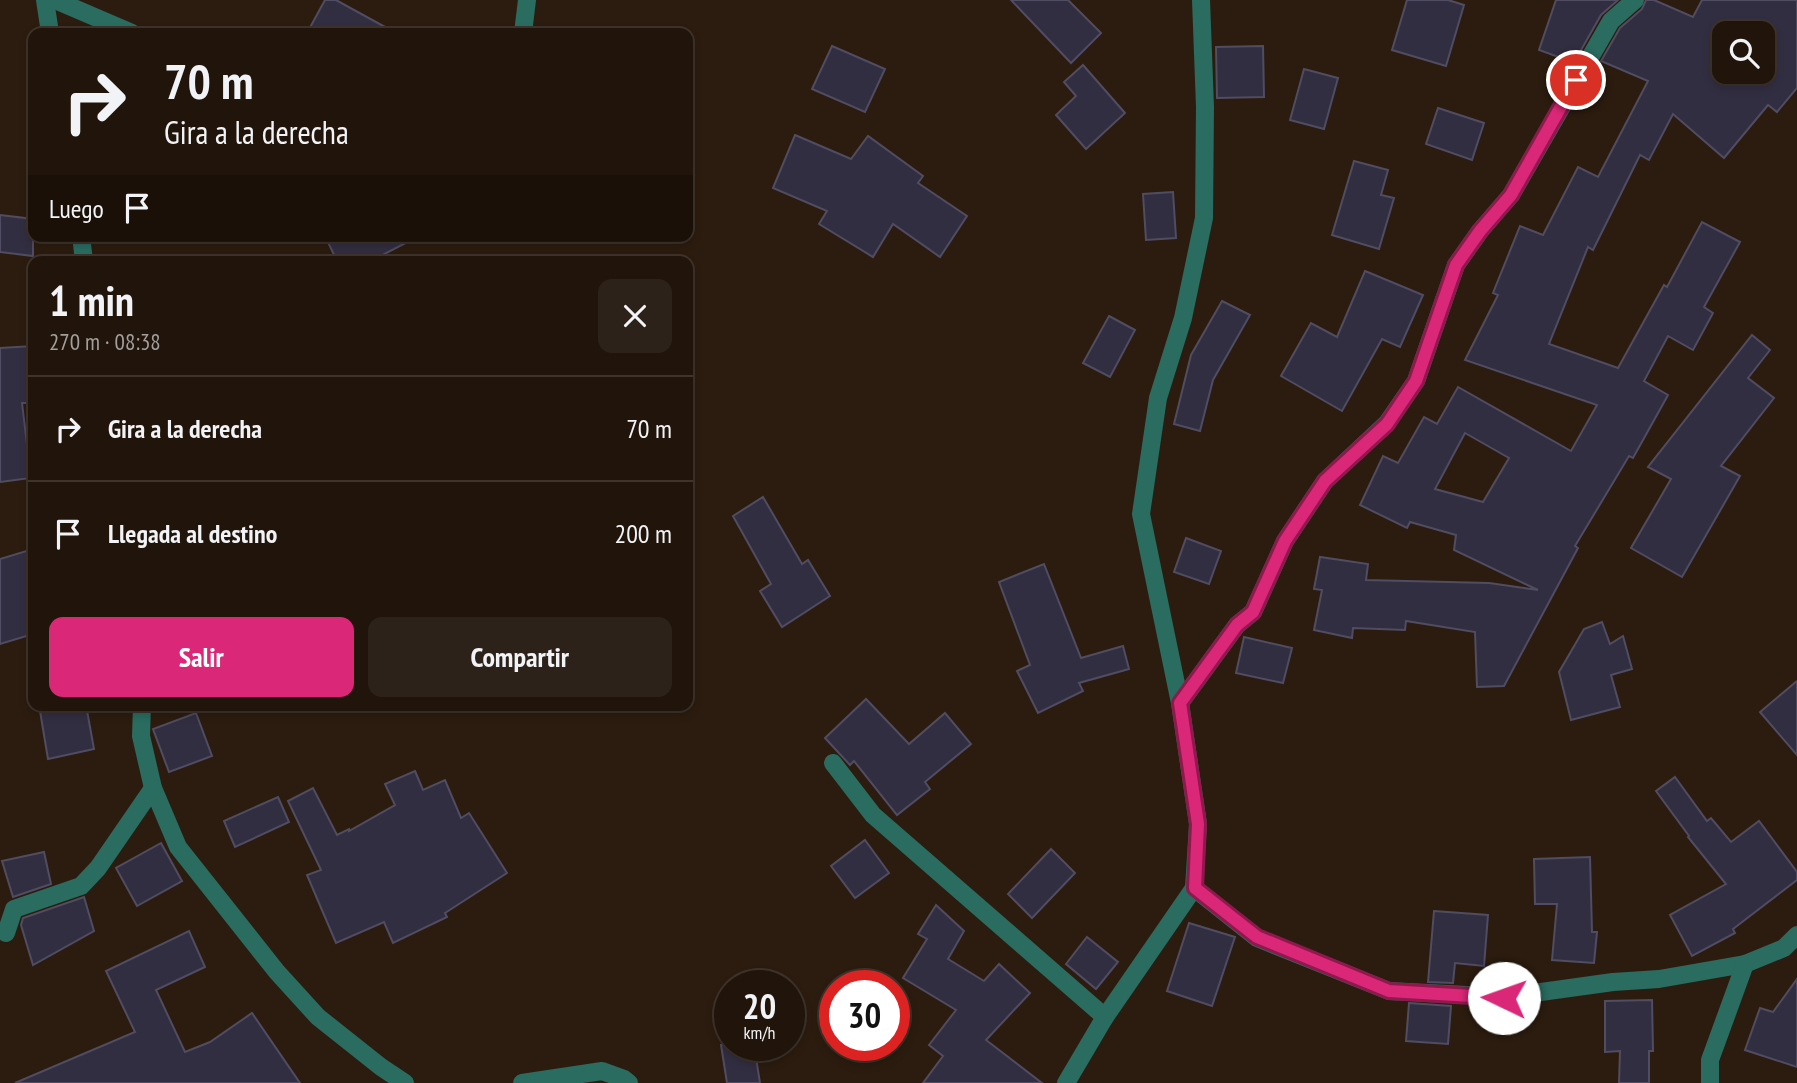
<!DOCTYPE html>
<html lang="es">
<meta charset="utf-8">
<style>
:root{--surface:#21150b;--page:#2d2219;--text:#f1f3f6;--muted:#a29f9d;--line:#3e342c;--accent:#db2777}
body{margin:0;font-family:"PT Sans Narrow",sans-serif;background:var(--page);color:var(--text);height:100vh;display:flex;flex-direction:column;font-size:26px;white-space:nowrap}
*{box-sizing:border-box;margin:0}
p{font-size:23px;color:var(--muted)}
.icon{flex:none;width:38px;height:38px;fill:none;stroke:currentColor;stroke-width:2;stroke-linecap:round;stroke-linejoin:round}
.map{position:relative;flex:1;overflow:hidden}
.panel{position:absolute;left:28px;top:256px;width:665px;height:455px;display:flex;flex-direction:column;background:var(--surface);border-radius:14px;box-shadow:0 4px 10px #0003,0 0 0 2px var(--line)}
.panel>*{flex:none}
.banner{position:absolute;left:28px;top:28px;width:665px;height:214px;border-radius:14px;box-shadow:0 4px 10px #0003,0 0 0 2px var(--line);background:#21150b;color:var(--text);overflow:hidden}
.fabs{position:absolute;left:1712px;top:21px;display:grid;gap:14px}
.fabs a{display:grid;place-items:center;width:63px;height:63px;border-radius:14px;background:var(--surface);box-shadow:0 4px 10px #0003,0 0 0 2px var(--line);font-size:35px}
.speed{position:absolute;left:714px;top:970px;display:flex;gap:14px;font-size:35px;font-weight:700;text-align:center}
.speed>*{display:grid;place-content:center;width:91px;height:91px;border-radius:50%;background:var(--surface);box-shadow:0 4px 10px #0003,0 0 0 2px var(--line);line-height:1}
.speed small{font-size:18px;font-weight:400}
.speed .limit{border:10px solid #d22;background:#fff;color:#111}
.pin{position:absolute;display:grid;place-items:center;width:60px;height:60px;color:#fff;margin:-30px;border:4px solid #fff;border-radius:50%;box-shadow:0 2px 7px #0007}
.me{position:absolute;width:77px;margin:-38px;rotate:273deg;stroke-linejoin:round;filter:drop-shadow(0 0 5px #0008)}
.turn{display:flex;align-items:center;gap:24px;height:147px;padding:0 21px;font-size:32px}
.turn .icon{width:91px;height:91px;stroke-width:2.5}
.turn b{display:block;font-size:49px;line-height:60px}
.then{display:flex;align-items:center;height:66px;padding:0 21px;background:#0003;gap:14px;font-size:26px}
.round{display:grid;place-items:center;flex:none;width:74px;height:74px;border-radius:14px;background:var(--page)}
.headline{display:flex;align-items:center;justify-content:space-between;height:119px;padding:0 21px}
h1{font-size:42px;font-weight:700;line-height:52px}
.button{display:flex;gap:14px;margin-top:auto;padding:14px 21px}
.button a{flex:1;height:80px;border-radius:14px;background:var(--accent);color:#fff;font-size:28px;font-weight:700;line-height:80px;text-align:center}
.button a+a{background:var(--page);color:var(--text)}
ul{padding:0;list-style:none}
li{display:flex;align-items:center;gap:21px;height:105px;padding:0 21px;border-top:2px solid var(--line)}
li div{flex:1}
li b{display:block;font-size:26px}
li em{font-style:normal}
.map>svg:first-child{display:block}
</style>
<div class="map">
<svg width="1797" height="1083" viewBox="0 0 1797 1083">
<rect width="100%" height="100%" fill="#2c1c0f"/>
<!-- building -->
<g fill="#322e41" stroke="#504c61" stroke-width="2" fill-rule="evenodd">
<path d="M325,0H336L396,33H307Z"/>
<path d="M1011,0H1068L1101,33L1071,63Z"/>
<path d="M1407,0H1448L1464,5L1446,66L1392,50Z"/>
<path d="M1556,0H1618L1601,15L1580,52L1575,51L1572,62L1539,50Z"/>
<path d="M1646,0H1654L1693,17L1702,0H1797V88L1777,112L1768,105L1724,158L1673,114L1649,160L1640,155L1593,250L1588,247L1549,344L1618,368L1664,285L1667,287L1702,222L1740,242L1704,307L1713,313L1693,350L1668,336L1644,381L1668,395L1633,458L1629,456L1575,546L1578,548L1504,686L1477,687L1475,632L1406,621L1405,630L1353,628L1352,638L1314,630L1322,590L1314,589L1320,557L1368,564L1366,580L1489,583L1538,590L1454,550L1456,535L1410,522L1407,528L1360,505L1383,456L1398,463L1424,417L1437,424L1458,387L1571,451L1597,405L1465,360L1498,295L1493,293L1520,226L1543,235L1578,167L1598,177L1648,81L1601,61L1620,28L1642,9ZM1724,33H1762V72H1724ZM1465,433L1509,458L1483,502L1435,489Z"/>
<path d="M832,46L885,69L865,112L812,89Z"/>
<path d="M1263,46L1264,97L1217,98L1216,47Z"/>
<path d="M1083,65L1125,113L1086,149L1056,115L1076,96L1064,82Z"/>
<path d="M1304,69L1338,78L1324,129L1290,120Z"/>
<path d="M1438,108L1484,123L1472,160L1426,144Z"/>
<path d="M795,135L851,159L868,136L923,176L918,183L967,216L940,257L893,224L873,257L819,224L827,211L773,188Z"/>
<path d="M1354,161L1388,170L1381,195L1394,198L1379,249L1332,235Z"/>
<path d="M1173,192L1176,238L1146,240L1143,194Z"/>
<path d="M0,215L33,219V256L0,252Z"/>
<path d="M325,236H419L371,261H337Z"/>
<path d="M1365,271L1423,295L1400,347L1382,339L1342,411L1281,376L1311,323L1337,337Z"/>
<path d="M1222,301L1250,315L1213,380L1200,431L1174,424L1191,355Z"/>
<path d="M1109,316L1135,330L1110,377L1083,363Z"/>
<path d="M1752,335L1770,350L1748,378L1774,398L1721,466L1740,476L1682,577L1631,548L1671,479L1648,467Z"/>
<path d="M33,346V403H22L31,478L0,482V348Z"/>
<path d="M763,497L802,564L808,560L830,596L782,627L760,591L771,584L733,516Z"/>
<path d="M1186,538L1221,551L1209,584L1174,572Z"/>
<path d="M33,549V634L0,644V559Z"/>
<path d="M1044,564L1081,658L1123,646L1129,669L1079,683L1083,691L1038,713L1017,671L1030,665L999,582Z"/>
<path d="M1602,622L1610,644L1623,636L1632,669L1611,675L1620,707L1571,720L1559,672L1584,629Z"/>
<path d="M1244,637L1292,648L1283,683L1236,673Z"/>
<path d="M1797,681V755L1760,712Z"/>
<path d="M866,699L909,744L945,713L971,744L925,782L930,789L897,815L854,761L850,765L825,738Z"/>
<path d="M39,705H86L94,749L48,759Z"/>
<path d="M196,713L212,756L169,772L153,729Z"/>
<path d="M415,771L423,790L445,780L461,818L469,813L507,873L445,913L447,917L393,943L384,922L336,943L307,875L321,870L288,801L313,788L337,835L349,829V831L395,805L385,784Z"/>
<path d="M1675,777L1707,821L1711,818L1731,842L1759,821L1797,872V880L1733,929L1735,933L1692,956L1670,915L1726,884L1688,837L1689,836L1656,791Z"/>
<path d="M278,797L289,822L235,847L224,821Z"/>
<path d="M865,840L889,873L855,898L831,866Z"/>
<path d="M161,843L182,881L137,906L116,868Z"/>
<path d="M1051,849L1075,873L1032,918L1008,894Z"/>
<path d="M44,852L51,884L13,897L2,861Z"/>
<path d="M1590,857L1592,932H1597L1594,963L1552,960L1557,904H1535L1534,859Z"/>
<path d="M84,897L94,931L33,965L21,925L23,918Z"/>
<path d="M936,905L964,931L948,959L984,981L999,964L1030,993L986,1040L1042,1083H923L943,1056L929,1045L956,1010L903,978L927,939L918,934Z"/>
<path d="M1434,911L1488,915L1484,966L1455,963L1453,983L1428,982Z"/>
<path d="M1189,923L1235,937L1212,1006L1167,991Z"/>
<path d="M189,931L205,967L156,990L185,1052L210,1042L252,1013L300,1083H15L135,1032L106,971Z"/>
<path d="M1087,937L1118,962L1096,989L1066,964Z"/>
<path d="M1797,979V1067L1745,1050L1760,1008L1773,1012Z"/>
<path d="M1652,1000L1653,1051H1649V1083H1619L1620,1051L1605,1052V1001Z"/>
<path d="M1409,1003L1451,1006L1448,1044L1406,1041Z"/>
<path d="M721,1045H754L760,1083H727Z"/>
</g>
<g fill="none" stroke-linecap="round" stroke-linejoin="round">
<!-- minor -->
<g stroke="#2a6c60" stroke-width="18">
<path d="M45,0L50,33"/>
<path d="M55,0L132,33"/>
<path d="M1201,0L1205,107L1204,218L1183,318L1158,398L1141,514L1180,703L1198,824L1194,888L1257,938L1389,991L1505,997L1613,982L1659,979L1745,964"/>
<path d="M523,33L527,0"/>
<path d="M81,236L84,261"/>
<path d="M1180,703L1237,625L1253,612L1285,541L1325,481L1387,423L1416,381L1456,265L1480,231L1511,195L1611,21L1635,0"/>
<path d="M142,705L141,736L153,788L178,847L277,972L318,1017L381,1067L405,1083"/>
<path d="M833,763L873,815L1105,1017"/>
<path d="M6,933L14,909L81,886L98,868L153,788"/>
<path d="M522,1083L602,1071L624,1079L629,1083"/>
<path d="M1066,1083L1105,1017L1194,888"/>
<path d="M1710,1083V1060L1745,964L1784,948L1797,935"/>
</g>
</g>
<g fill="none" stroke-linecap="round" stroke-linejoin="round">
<defs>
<path id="route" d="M1504,998L1389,991L1257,937L1195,888L1198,824L1180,703L1237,625L1253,612L1285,541L1325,481L1387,424L1416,381L1456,265L1480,231L1511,195L1576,80"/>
</defs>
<!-- route casing -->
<use href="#route" stroke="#8e194d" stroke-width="18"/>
<!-- route -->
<use href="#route" stroke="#db2777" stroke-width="12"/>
</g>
</svg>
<div class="fabs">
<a><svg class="icon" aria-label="search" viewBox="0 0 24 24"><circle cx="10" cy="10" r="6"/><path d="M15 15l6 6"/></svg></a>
</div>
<div class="speed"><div>20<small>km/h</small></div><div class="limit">30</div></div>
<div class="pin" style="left:1576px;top:80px;background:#d93025"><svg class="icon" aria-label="arrive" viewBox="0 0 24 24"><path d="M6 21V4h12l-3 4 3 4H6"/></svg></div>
<svg class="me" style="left:1504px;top:998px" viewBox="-20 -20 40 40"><circle r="19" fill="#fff"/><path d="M0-13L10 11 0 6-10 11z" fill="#db2777"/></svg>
<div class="banner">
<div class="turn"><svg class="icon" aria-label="right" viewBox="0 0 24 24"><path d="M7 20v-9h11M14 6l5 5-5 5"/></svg><div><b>70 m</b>Gira a la derecha</div></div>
<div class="then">Luego<svg class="icon" aria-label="arrive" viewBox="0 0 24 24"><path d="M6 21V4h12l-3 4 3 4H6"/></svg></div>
</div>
<section class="panel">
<div class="headline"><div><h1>1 min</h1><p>270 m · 08:38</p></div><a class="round"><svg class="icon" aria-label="close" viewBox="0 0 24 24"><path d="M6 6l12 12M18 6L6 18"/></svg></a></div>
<ul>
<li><svg class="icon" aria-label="right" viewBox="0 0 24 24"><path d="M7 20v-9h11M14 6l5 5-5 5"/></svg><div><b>Gira a la derecha</b></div><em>70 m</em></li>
<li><svg class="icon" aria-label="arrive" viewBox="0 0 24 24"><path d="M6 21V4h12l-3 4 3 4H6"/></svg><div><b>Llegada al destino</b></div><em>200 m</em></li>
</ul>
<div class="button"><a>Salir</a><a>Compartir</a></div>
</section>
</div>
